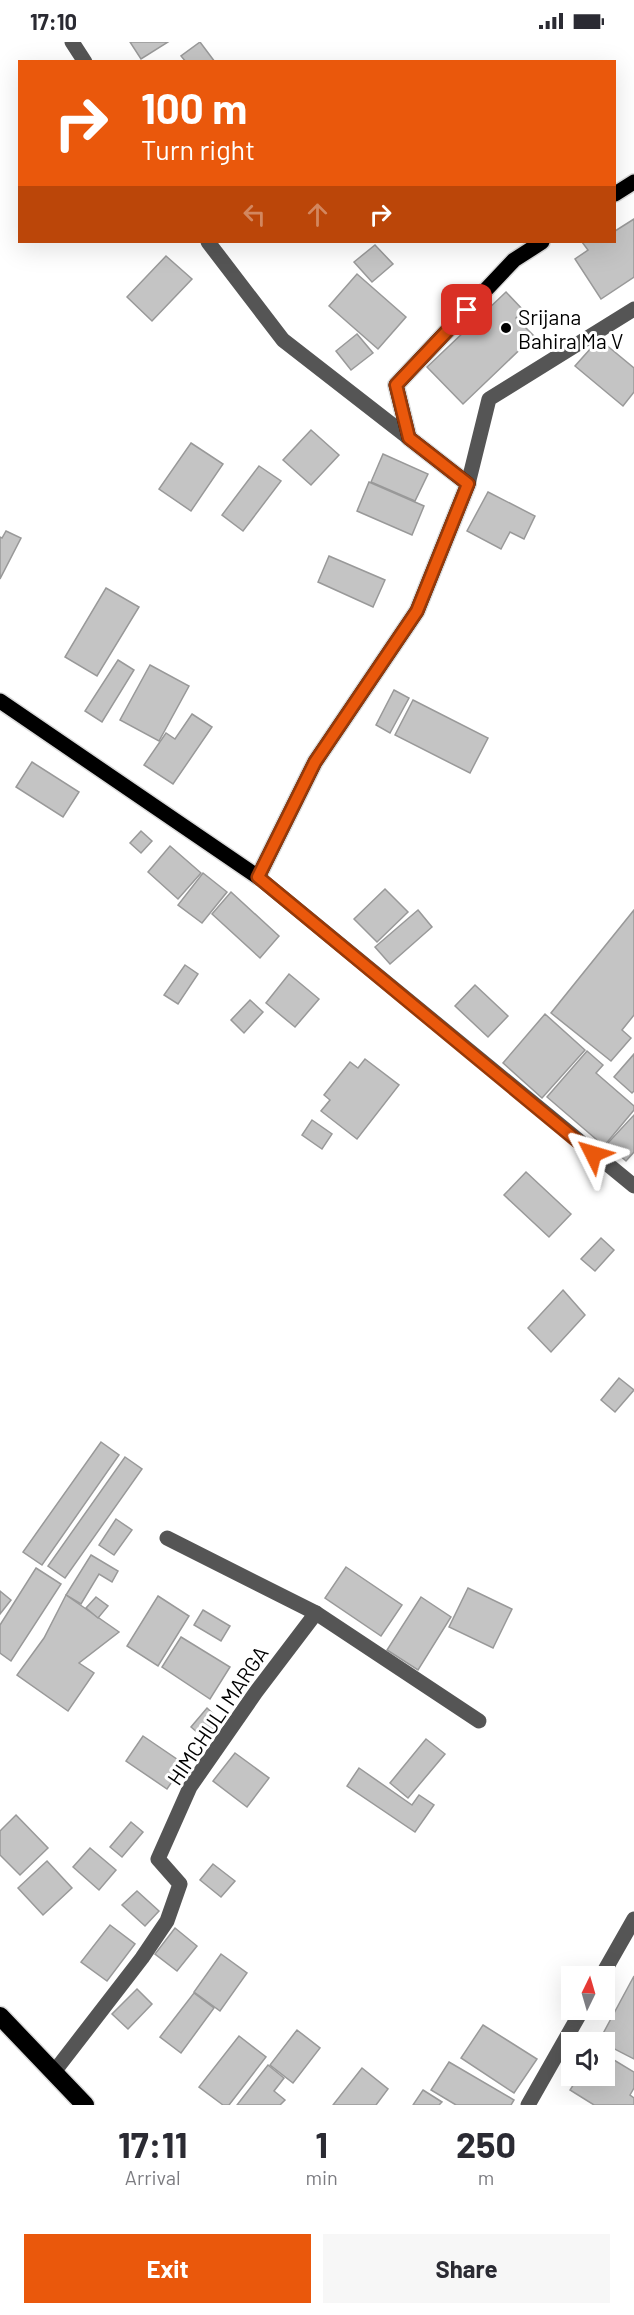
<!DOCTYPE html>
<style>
:root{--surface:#fff;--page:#f7f7f7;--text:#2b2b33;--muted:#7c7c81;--accent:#ea580c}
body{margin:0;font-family:Barlow,sans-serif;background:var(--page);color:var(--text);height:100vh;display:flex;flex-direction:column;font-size:22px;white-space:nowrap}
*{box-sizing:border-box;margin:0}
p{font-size:20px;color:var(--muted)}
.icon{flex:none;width:33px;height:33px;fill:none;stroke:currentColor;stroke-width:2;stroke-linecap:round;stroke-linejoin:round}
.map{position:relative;height:2063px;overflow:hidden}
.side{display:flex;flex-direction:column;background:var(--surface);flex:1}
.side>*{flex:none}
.guide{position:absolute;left:18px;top:18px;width:598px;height:183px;border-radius:0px;box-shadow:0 6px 24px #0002;background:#ea580c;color:#fff;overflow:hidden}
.needle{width:39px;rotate:5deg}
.fabs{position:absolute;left:561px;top:1924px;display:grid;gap:12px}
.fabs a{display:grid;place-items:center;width:54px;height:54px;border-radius:0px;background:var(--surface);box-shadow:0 6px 24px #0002;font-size:30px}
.pin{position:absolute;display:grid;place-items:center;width:51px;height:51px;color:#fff;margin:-26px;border-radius:12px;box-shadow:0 3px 9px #0006}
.me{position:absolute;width:66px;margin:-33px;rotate:310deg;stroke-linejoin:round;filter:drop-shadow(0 0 4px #0008)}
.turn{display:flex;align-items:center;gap:21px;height:126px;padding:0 24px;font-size:27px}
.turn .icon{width:78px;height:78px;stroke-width:2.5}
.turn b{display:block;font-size:42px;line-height:51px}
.lanes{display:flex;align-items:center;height:57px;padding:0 24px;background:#0003;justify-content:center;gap:30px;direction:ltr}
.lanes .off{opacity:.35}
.eta{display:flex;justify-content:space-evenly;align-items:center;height:102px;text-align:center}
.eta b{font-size:36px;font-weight:700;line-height:42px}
.cta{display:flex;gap:12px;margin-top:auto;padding:12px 24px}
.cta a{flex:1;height:69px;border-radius:0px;background:var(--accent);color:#fff;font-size:24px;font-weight:700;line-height:69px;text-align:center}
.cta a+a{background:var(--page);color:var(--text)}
.status{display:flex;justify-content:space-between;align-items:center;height:42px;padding:0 30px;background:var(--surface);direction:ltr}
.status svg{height:16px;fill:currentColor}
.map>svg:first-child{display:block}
</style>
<div class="status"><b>17:10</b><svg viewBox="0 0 49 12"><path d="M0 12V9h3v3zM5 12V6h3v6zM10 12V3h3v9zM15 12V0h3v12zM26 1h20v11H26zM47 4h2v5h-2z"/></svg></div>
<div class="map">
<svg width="634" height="2063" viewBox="0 0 634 2063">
<rect width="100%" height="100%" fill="#fff"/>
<!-- building -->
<g fill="#c4c4c4" stroke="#999" stroke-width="1.5">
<path d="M130,0H168L141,17Z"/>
<path d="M200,0L215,20H186L181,14Z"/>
<path d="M634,177V235L601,257L575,217L588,208L582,200H615V189Z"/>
<path d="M375,203L393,222L372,240L354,220Z"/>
<path d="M166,214L192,237L152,279L127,255Z"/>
<path d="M357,232L406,275L378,307L329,264Z"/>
<path d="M506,250L524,269L516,276L534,294L463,362L427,325Z"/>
<path d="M357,292L373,311L351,328L336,309Z"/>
<path d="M599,297L634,326V350L623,364L575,324Z"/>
<path d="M311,388L339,413L311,443L283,418Z"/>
<path d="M191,401L223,422L191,469L159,447Z"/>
<path d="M383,412L428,432L415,459L371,440Z"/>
<path d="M259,424L281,439L243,489L222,473Z"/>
<path d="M369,440L424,464L412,493L357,469Z"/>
<path d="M488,450L535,474L524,497L510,490L501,507L467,489Z"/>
<path d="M6,489L21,496L0,537V495L2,496Z"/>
<path d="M329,514L385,538L373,565L318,540Z"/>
<path d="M106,546L139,565L97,634L65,615Z"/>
<path d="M118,618L134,628L102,680L85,669Z"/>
<path d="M150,623L189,644L159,699L120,678Z"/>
<path d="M394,648L409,656L390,691L376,683Z"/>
<path d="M413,658L488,696L470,731L395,693Z"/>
<path d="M192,672L212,685L173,742L144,723L166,691L175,697Z"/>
<path d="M32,720L79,750L63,775L16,745Z"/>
<path d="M141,789L152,799L141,811L130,801Z"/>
<path d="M170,804L201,831L178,857L148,830Z"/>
<path d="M203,831L227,850L202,881L178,863Z"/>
<path d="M385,847L408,870L377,900L354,877Z"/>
<path d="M231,850L279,894L260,916L212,872Z"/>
<path d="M418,868L432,885L390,922L375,905Z"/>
<path d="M634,868V973L622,988L631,996L611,1019L551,971Z"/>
<path d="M185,923L198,932L178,962L164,953Z"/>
<path d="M289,932L319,957L295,985L266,961Z"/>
<path d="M475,943L508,974L488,995L455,964Z"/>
<path d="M250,958L263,970L244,991L231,978Z"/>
<path d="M545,972L585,1008L542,1056L503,1021Z"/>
<path d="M587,1009L603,1023L596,1031L634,1064V1068L604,1104L547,1055Z"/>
<path d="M634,1012V1049L632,1051L614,1035Z"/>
<path d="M365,1017L399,1043L357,1097L321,1069L330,1058L324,1053L350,1020L358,1026Z"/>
<path d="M634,1073V1110L626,1119L607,1102Z"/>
<path d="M312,1078L332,1092L322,1107L302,1093Z"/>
<path d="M526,1130L571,1172L549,1195L504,1153Z"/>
<path d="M601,1196L614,1208L595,1229L581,1217Z"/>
<path d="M563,1248L585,1273L551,1310L528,1286Z"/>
<path d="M619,1336L634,1348L615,1370L601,1358Z"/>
<path d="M101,1400L119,1413L42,1523L23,1510Z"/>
<path d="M125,1415L142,1427L65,1536L48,1524Z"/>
<path d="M116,1477L132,1488L114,1513L99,1503Z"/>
<path d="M91,1513L118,1529L112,1540L99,1532L81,1562L66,1553Z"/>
<path d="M346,1525L402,1563L381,1594L325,1556Z"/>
<path d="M36,1526L61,1542L11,1619L0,1611V1583Z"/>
<path d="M468,1546L512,1567L493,1606L449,1585Z"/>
<path d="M0,1549L11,1558L0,1572Z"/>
<path d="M66,1553L119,1590L79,1621L94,1631L68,1669L17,1633L44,1596Z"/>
<path d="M158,1554L189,1574L158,1624L127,1604Z"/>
<path d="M96,1555L108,1564L98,1576L86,1566Z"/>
<path d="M421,1555L451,1575L418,1628L387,1608Z"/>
<path d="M203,1568L230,1584L221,1599L194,1583Z"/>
<path d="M181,1595L230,1625L210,1657L162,1625Z"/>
<path d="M207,1666L221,1679L205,1697L191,1685Z"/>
<path d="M143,1694L184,1722L167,1747L126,1719Z"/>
<path d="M426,1697L445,1712L408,1756L390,1741Z"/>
<path d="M235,1711L269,1736L247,1765L213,1739Z"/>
<path d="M359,1726L412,1763L419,1753L434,1763L415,1790L347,1744Z"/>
<path d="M16,1773L48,1806L20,1833L0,1813V1789Z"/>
<path d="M131,1780L143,1790L122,1815L110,1805Z"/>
<path d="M90,1806L116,1828L99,1848L73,1825Z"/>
<path d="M47,1819L72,1846L43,1873L18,1846Z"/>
<path d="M213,1822L235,1839L221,1855L200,1838Z"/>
<path d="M137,1849L159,1869L145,1884L122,1863Z"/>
<path d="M110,1883L135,1902L107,1939L81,1920Z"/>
<path d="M175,1886L197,1904L177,1929L155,1912Z"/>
<path d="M221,1912L247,1931L220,1969L194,1950Z"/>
<path d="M634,1934V2017L599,1999Z"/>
<path d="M137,1947L152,1962L128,1987L112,1972Z"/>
<path d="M194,1951L214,1966L181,2011L160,1995Z"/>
<path d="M483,1983L537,2017L514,2051L461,2016Z"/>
<path d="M297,1988L320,2006L293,2041L270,2023Z"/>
<path d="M239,1994L266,2015L229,2063H223L199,2045Z"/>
<path d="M604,2012L634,2030V2046L630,2053L634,2056V2063H594L570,2048L579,2034H604Z"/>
<path d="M449,2020L514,2058L511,2063H456L431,2048Z"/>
<path d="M268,2023L284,2036L274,2049L285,2058L280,2063H237Z"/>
<path d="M362,2026L388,2047L376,2063H333Z"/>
<path d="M423,2048L442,2060L439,2063H413Z"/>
</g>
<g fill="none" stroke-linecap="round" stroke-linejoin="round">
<defs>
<g id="major">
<path d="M615,152L634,140"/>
<path d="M0,659L258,835L315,720L417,569L468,442L409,396L396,343L514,218L542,200"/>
</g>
<path id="highway" d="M0,1974L85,2063"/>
</defs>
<!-- major casing -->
<use href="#major" stroke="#dbdbdb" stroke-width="18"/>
<!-- highway casing -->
<use href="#highway" stroke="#dbdbdb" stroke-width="21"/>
<!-- minor -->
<g stroke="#555" stroke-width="15">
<path d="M72,0L85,20"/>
<path d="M208,200L283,298L409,396"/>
<path d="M468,442L489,357L634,267"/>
<path d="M258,835L634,1144"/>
<path d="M316,1571L479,1679"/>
<path d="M601,1935L634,1877"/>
<path d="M54,2030L142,1916L167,1879L180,1842L158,1817L190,1745L256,1650L316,1571L167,1496"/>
<path d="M528,2063L582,1968"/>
</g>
<!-- major -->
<use href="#major" stroke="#000" stroke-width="15"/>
<!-- highway -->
<use href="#highway" stroke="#000" stroke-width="18"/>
</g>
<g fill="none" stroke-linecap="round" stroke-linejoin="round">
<defs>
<path id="route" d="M467,268L396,343L409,396L468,442L417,569L315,720L258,835L593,1112"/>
</defs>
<!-- route casing -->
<use href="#route" stroke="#983908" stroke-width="15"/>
<!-- route -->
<use href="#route" stroke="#ea580c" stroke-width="10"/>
</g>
<!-- markers -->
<circle fill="#000" stroke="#fff" stroke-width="2" cx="506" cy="286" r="6"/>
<g text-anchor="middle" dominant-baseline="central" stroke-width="6" stroke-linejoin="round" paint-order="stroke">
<!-- poi labels -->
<g font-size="21" fill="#000" stroke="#fff" text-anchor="start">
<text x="518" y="274">Srijana<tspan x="518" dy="24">Bahira Ma V</tspan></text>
</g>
<!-- street labels -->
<g font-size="21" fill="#000" stroke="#fff">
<text transform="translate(217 1673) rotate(-56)">HIMCHULI MARGA</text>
</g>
</g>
</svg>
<div class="fabs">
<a><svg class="needle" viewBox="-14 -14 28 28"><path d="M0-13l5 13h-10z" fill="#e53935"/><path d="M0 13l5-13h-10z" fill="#7c7c81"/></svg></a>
<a><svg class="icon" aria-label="sound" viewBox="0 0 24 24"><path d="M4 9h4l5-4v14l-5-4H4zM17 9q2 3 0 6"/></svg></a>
</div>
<div class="pin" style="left:467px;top:268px;background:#d93025"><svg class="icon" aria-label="arrive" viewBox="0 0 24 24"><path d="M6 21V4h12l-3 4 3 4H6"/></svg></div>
<svg class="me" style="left:593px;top:1112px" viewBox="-20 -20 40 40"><path d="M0-17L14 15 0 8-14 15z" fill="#ea580c" stroke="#fff" stroke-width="4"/></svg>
<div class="guide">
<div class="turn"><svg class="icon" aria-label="right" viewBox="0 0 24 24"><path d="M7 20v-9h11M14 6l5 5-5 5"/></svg><div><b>100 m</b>Turn right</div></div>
<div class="lanes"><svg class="icon off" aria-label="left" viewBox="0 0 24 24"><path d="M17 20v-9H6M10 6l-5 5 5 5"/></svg><svg class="icon off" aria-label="ahead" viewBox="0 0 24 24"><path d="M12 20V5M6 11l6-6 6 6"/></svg><svg class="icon" aria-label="right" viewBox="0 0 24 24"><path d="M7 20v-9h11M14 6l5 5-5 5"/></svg></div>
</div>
</div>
<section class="side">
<div class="eta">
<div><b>17:11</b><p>Arrival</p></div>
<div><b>1</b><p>min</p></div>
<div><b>250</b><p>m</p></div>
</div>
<div class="cta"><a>Exit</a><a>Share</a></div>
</section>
